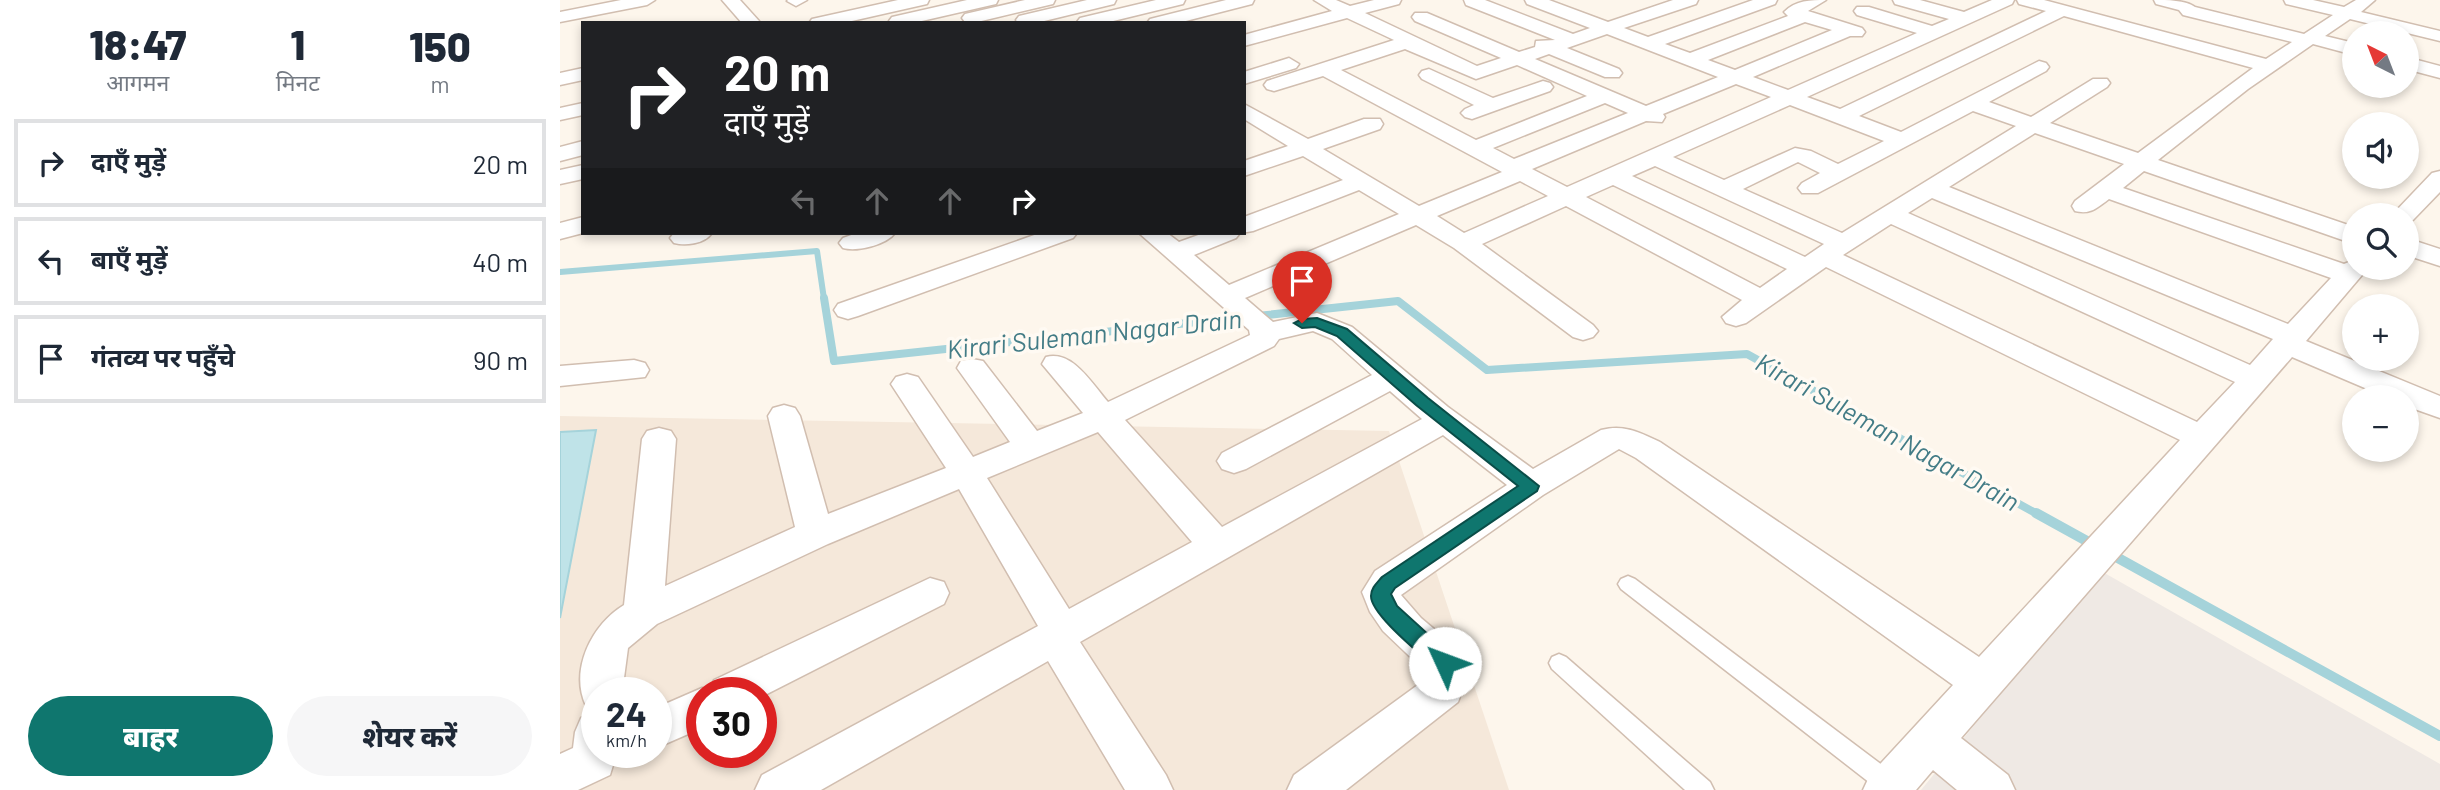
<!DOCTYPE html>
<html lang="hi">
<meta charset="utf-8">
<style>
:root{--surface:#fff;--page:#f6f6f7;--text:#1f2937;--muted:#747a83;--line:#e0e1e3;--accent:#0f766e}
body{margin:0;font-family:Barlow,"Noto Sans Devanagari",sans-serif;background:var(--page);color:var(--text);height:100vh;display:flex;flex-direction:column;font-size:26px;white-space:nowrap}
*{box-sizing:border-box;margin:0}
p{font-size:23px;color:var(--muted)}
.icon{flex:none;width:38px;height:38px;fill:none;stroke:currentColor;stroke-width:2;stroke-linecap:round;stroke-linejoin:round}
.map{position:relative;flex:1;overflow:hidden}
.details{display:flex;flex-direction:column;background:var(--surface);width:560px}
.details>*{flex:none}
.guide{position:absolute;left:21px;top:21px;width:665px;height:214px;border-radius:0px;box-shadow:0 4px 10px #0003;background:#202124;color:#fff;overflow:hidden}
.needle{width:46px;rotate:318deg}
.tools{position:absolute;left:1782px;top:21px;display:grid;gap:14px}
.tools a{display:grid;place-items:center;width:77px;height:77px;border-radius:50%;background:var(--surface);box-shadow:0 4px 10px #0003;font-size:35px}
.speed{position:absolute;left:21px;top:677px;display:flex;gap:14px;font-size:35px;font-weight:700;text-align:center}
.speed>*{display:grid;place-content:center;width:91px;height:91px;border-radius:50%;background:var(--surface);box-shadow:0 4px 10px #0003;line-height:1}
.speed small{font-size:18px;font-weight:400}
.speed .limit{border:10px solid #d22;background:#fff;color:#111}
.pin{position:absolute;display:grid;place-items:center;width:60px;height:60px;color:#fff;margin:-72px -30px;border-radius:50% 50% 50% 0;rotate:-45deg;box-shadow:0 0 7px #0007}
.pin .icon{rotate:45deg}
.me{position:absolute;width:77px;margin:-38px;rotate:313deg;stroke-linejoin:round;filter:drop-shadow(0 0 5px #0008)}
.turn{display:flex;align-items:center;gap:24px;height:147px;padding:0 28px;font-size:32px}
.turn .icon{width:91px;height:91px;stroke-width:2.5}
.turn b{display:block;font-size:49px;line-height:60px}
.lanes{display:flex;align-items:center;height:66px;padding:0 28px;background:#0003;justify-content:center;gap:35px;direction:ltr}
.lanes .off{opacity:.35}
.eta{display:flex;justify-content:space-evenly;align-items:center;height:119px;text-align:center}
.eta b{font-size:42px;font-weight:800;line-height:49px}
.action{display:flex;gap:14px;margin-top:auto;padding:14px 28px}
.action a{flex:1;height:80px;border-radius:42px;background:var(--accent);color:#fff;font-size:28px;font-weight:800;line-height:80px;text-align:center}
.action a+a{background:var(--page);color:var(--text)}
ul{padding:0;list-style:none}
li{display:flex;align-items:center;gap:21px;height:88px;margin:0 14px 10px;padding:0 14px;border:4px solid var(--line);border-radius:0px}
li div{flex:1}
li b{display:block;font-size:26px}
li em{font-style:normal}
main{display:flex;flex:1;min-height:0}
.map>svg:first-child{display:block}
</style>
<main>
<section class="details">
<div class="eta">
<div><b>18:47</b><p>आगमन</p></div>
<div><b>1</b><p>मिनट</p></div>
<div><b>150</b><p>m</p></div>
</div>
<ul>
<li><svg class="icon" aria-label="right" viewBox="0 0 24 24"><path d="M7 20v-9h11M14 6l5 5-5 5"/></svg><div><b>दाएँ मुड़ें</b></div><em>20 m</em></li>
<li><svg class="icon" aria-label="left" viewBox="0 0 24 24"><path d="M17 20v-9H6M10 6l-5 5 5 5"/></svg><div><b>बाएँ मुड़ें</b></div><em>40 m</em></li>
<li><svg class="icon" aria-label="arrive" viewBox="0 0 24 24"><path d="M6 21V4h12l-3 4 3 4H6"/></svg><div><b>गंतव्य पर पहुँचे</b></div><em>90 m</em></li>
</ul>
<div class="action"><a>बाहर</a><a>शेयर करें</a></div>
</section>
<div class="map">
<svg width="1880" height="790" viewBox="0 0 1880 790">
<rect width="100%" height="100%" fill="#fdf6ec"/>
<!-- residential -->
<path fill="#f5e8da" fill-rule="evenodd" d="M0,416L829,431L949,790H0ZM37,693H96V752H37ZM142,693H201V752H142Z"/>
<!-- industrial -->
<path fill="#efe9e4" d="M1541,571L1880,764V790H1361Z"/>
<!-- water -->
<path fill="#bfe3e8" stroke="#a5d3da" stroke-width="2" d="M36,430L0,618V432Z"/>
<g fill="none" stroke-linecap="round" stroke-linejoin="round">
<!-- stream-far2 -->
<path stroke="#a5d3da" stroke-width="6" d="M0,272L257,251L264,299"/>
<!-- stream-far1 -->
<g stroke="#a5d3da" stroke-width="8">
<path d="M264,298L274,361L684,317"/>
<path d="M697,316L838,301L927,370L1187,354L1479,515"/>
</g>
<!-- stream -->
<g stroke="#a5d3da" stroke-width="10">
<path d="M1476,513L1534,545"/>
<path d="M1549,553L1880,736"/>
</g>
<defs>
<g id="lane">
<path d="M1068,576L1075,579L1338,777L1341,785L1339,790H1319L1061,589L1058,584L1061,579Z"/>
<path d="M999,654L1006,657L1150,782L1154,790H1125L992,669L989,663L992,657Z"/>
</g>
<g id="street">
<path d="M61,0H95L87,5L0,22V12Z"/>
<path d="M162,0H180L199,21L182,23Z"/>
<path d="M247,0L236,6L227,1L228,0Z"/>
<path d="M338,0H369L367,4L283,23H249L252,19Z"/>
<path d="M407,0H438L436,4L353,23L329,21L332,17Z"/>
<path d="M465,0H495L493,4L413,23L405,22L402,18L405,14Z"/>
<path d="M527,0H556L554,4L476,23H458L456,20L459,16Z"/>
<path d="M596,0H625L623,4L545,23L517,22L520,18Z"/>
<path d="M666,0H694L692,4L618,23H587L590,19Z"/>
<path d="M754,0H776L790,6L814,0H841L839,4L805,13L917,66L941,58L855,21L852,17L855,13H867L959,52L975,47L976,41L995,40L906,5L904,0H925L1013,34L1030,28L967,4L965,0H989L1048,22L1113,0H1138L1136,4L1064,28L1088,37L1193,0H1217L1215,4L1105,44L1130,53L1228,16L1224,12C1236,0 1250,0 1266,0L1248,11L1302,28L1305,32L1302,36H1290L1193,77L1228,90L1357,33L1297,15L1294,11L1297,7H1309L1372,26L1389,19L1335,4L1333,0H1360L1404,12L1432,0H1454L1452,4L1247,97L1280,109L1486,11L1459,4L1457,0H1484L1706,59L1732,42L1623,15L1619,10L1596,4L1594,0C1607,0 1626,0 1635,7L1744,34L1773,15L1726,4L1724,0H1753L1784,7L1796,0H1815L1801,12L1880,31V41L1790,19L1765,36L1794,43V55L1753,44L1688,89L1598,160L1794,227V244L1584,171L1563,188L1784,264L1794,260V268H1808L1746,341L1880,396V418L1846,406V397H1826L1732,357L1401,738L1448,775L1455,790H1397L1373,770L1356,790H1303L1310,775L1393,685L1076,458L1059,449L983,495L841,595L861,618L900,651L908,675L898,702L786,790H727L734,775L866,679V672L823,631L810,612L802,592L815,571L947,485L883,435L520,642L606,775L613,790H565L488,661L261,790H195L202,775L478,626L399,489L268,544L97,624L68,648L62,693H37V710L26,706C9,670 32,624 64,605L82,439L87,431L99,428L111,431L116,439L105,586L235,527L208,416L213,408L224,405L235,408L240,416L268,514L386,468L331,384L336,377L347,374L358,377L413,457L450,442L397,368L401,361L412,359L423,361L477,431L523,413L482,364L486,357C513,350 532,384 548,402L690,335L689,330L579,233H607L619,242L644,233H680L676,238L634,255L669,285L839,214L799,190L693,231L681,233H684V217L783,180L743,156L684,176V161L728,146L684,119V104L748,139L804,119H820L823,124L820,129L763,149L859,206L942,172L763,76L714,91L707,89L704,85L707,81L834,40L787,18L684,46V35L772,11ZM1504,16L1693,68L1578,153L1490,123L1547,87L1550,83L1547,79H1533L1471,117L1429,102L1486,71L1489,67L1486,63L1479,61L1341,132L1299,116ZM1245,22L1272,30L1175,70L1148,60ZM1047,34L1158,77L1086,106L975,59L989,54L1045,77H1059L1062,73L1059,69L1007,48ZM845,49L916,79L957,65L1027,96L916,140L781,70ZM1176,84L1211,97L1007,187L972,169L1086,121L1102,122L1105,117L1103,114ZM1045,103L1068,113L954,159L933,148ZM1230,105L1324,141L1278,164L1251,151L1235,148L1164,180L1113,157ZM1413,111L1456,126L1282,233L1183,189L1238,162L1260,173L1242,183L1238,188L1242,193H1258ZM1475,133L1564,164L1515,201L1512,206L1515,211C1530,215 1537,208 1549,199L1771,278L1728,324L1389,187ZM1095,166L1264,244L1245,257L1072,176ZM960,181L988,196L904,233L877,216ZM1053,185L1227,269L1200,288L1026,197ZM1372,198L1713,339L1690,365L1348,213ZM1006,206L1182,300L1162,317L1166,323L1176,326L1186,323L1266,267L1620,440L1419,657L1100,442C1079,432 1064,424 1041,430L973,469L888,407L792,327L757,313L713,322L685,298L856,225L894,248L1013,337L1023,340L1033,337L1038,331L1033,325L922,244ZM1331,224L1675,382L1637,422L1283,255ZM753,331L772,339L812,375L662,453L657,461L662,469L674,473L686,469L830,391L862,419L662,527L565,420L714,346L719,339ZM538,432L632,542L509,609L427,478Z"/>
<path d="M1846,57L1880,66V78L1846,69Z"/>
<path d="M729,58L739,64L736,68L684,84V72Z"/>
<path d="M23,68V80L0,85V73Z"/>
<path d="M869,69L933,98L983,81L990,83L993,87L990,91L912,119L905,117L901,113L905,109L914,105L862,79L859,75L862,71Z"/>
<path d="M23,103V115L0,120V108Z"/>
<path d="M23,141V155L0,161V147Z"/>
<path d="M23,165V179L0,184V170Z"/>
<path d="M1880,171V192L1853,220L1846,222V215H1832L1872,173Z"/>
<path d="M23,217V233L0,239V223Z"/>
<path d="M114,233H152C144,244 126,246 114,243L110,238Z"/>
<path d="M297,233H335C326,245 297,252 283,248L279,243L283,238Z"/>
<path d="M480,233H517L513,238L298,316L288,319L278,316L274,310L278,304Z"/>
<path d="M1846,238L1880,249V266L1846,255Z"/>
<path d="M74,360L85,363L89,370L85,377L0,386V366Z"/>
<path d="M370,578L384,582L389,593L384,604L201,697V693H142V728L96,748V708L142,688L149,691L154,680Z"/>
<path d="M37,712V752H57L50,775L18,790H0V754L13,748L15,732L21,718Z"/>
</g>
</defs>
<!-- lane casing -->
<use href="#lane" stroke="#d1beb0" stroke-width="3"/>
<!-- street casing -->
<use href="#street" stroke="#d1beb0" stroke-width="3"/>
<!-- lane -->
<use href="#lane" fill="#fff" fill-rule="evenodd"/>
<!-- street -->
<use href="#street" fill="#fff" fill-rule="evenodd"/>
</g>
<!-- route -->
<path fill="#0f766e" stroke="#0a4d48" stroke-width="2" d="M757,318L787,329L868,398L979,486L977,491L835,588L831,594L837,606L892,656L895,663L892,669L885,671L877,669C862,655 811,615 811,596C811,588 817,583 822,577L958,486L856,405L777,336L755,327L742,328L734,323L742,319Z"/>
<g text-anchor="middle" dominant-baseline="central" stroke-width="7" stroke-linejoin="round" paint-order="stroke">
<!-- water labels -->
<g font-size="26" font-style="italic" fill="#437c86" stroke="#fffaf3">
<text transform="translate(534 333) rotate(-6)">Kirari Suleman Nagar Drain</text>
<text transform="translate(1328 431) rotate(29)">Kirari Suleman Nagar Drain</text>
</g>
</g>
</svg>
<div class="tools">
<a><svg class="needle" viewBox="-14 -14 28 28"><path d="M0-13l5 13h-10z" fill="#e53935"/><path d="M0 13l5-13h-10z" fill="#747a83"/></svg></a>
<a><svg class="icon" aria-label="sound" viewBox="0 0 24 24"><path d="M4 9h4l5-4v14l-5-4H4zM17 9q2 3 0 6"/></svg></a>
<a><svg class="icon" aria-label="search" viewBox="0 0 24 24"><circle cx="10" cy="10" r="6"/><path d="M15 15l6 6"/></svg></a>
<a>+</a>
<a>−</a>
</div>
<div class="speed"><div>24<small>km/h</small></div><div class="limit">30</div></div>
<div class="pin" style="left:742px;top:323px;background:#d93025"><svg class="icon" aria-label="arrive" viewBox="0 0 24 24"><path d="M6 21V4h12l-3 4 3 4H6"/></svg></div>
<svg class="me" style="left:885px;top:663px" viewBox="-20 -20 40 40"><circle r="19" fill="#fff"/><path d="M0-13L10 11 0 6-10 11z" fill="#0f766e"/></svg>
<div class="guide">
<div class="turn"><svg class="icon" aria-label="right" viewBox="0 0 24 24"><path d="M7 20v-9h11M14 6l5 5-5 5"/></svg><div><b>20 m</b>दाएँ मुड़ें</div></div>
<div class="lanes"><svg class="icon off" aria-label="left" viewBox="0 0 24 24"><path d="M17 20v-9H6M10 6l-5 5 5 5"/></svg><svg class="icon off" aria-label="ahead" viewBox="0 0 24 24"><path d="M12 20V5M6 11l6-6 6 6"/></svg><svg class="icon off" aria-label="ahead" viewBox="0 0 24 24"><path d="M12 20V5M6 11l6-6 6 6"/></svg><svg class="icon" aria-label="right" viewBox="0 0 24 24"><path d="M7 20v-9h11M14 6l5 5-5 5"/></svg></div>
</div>
</div>
</main>
